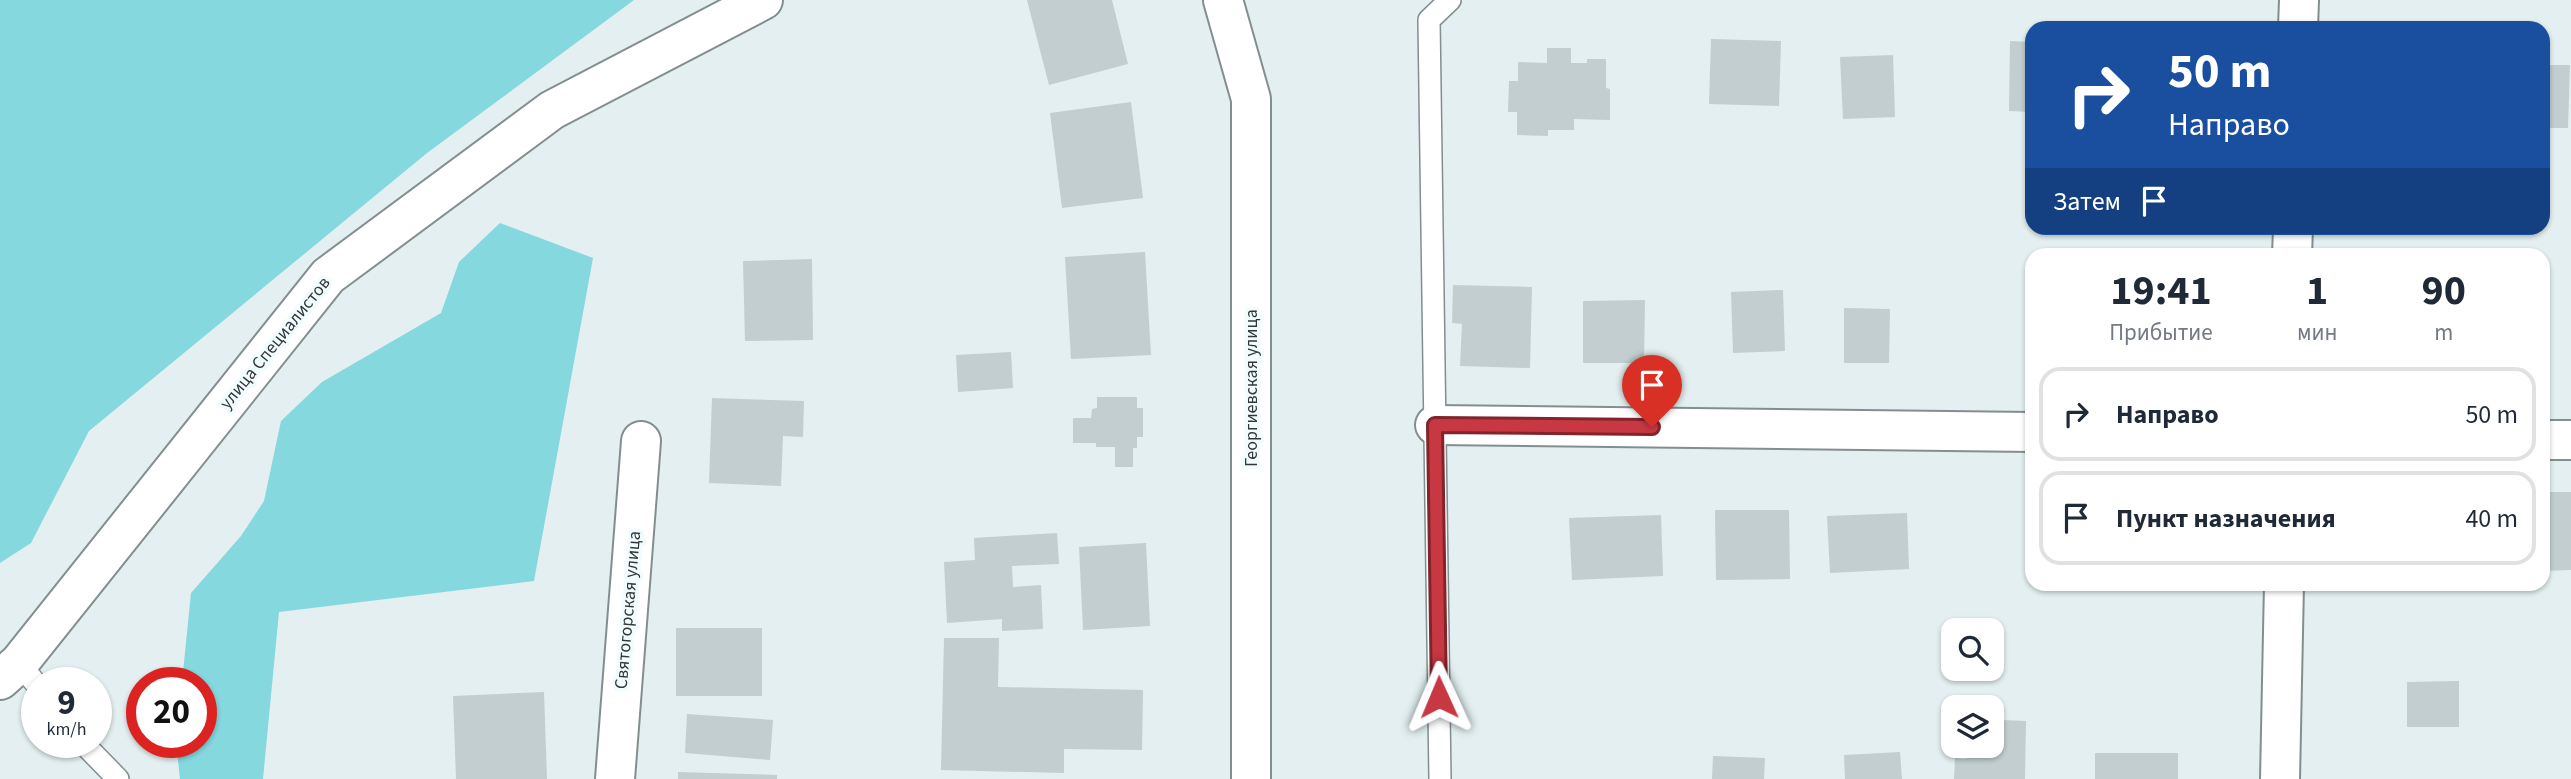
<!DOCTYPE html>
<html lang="ru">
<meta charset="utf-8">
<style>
:root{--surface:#fff;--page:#f2f2f3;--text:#1f2937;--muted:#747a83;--line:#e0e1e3}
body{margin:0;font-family:"Source Sans 3",sans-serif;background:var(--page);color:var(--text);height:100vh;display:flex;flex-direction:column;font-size:26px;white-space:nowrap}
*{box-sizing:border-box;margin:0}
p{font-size:23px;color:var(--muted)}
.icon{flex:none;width:38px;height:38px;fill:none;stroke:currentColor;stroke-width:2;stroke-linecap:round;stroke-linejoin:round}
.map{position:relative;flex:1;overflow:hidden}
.side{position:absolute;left:2025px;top:248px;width:525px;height:343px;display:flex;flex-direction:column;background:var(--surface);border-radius:21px;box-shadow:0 2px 5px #0004}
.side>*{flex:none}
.guide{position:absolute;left:2025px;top:21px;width:525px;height:214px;border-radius:21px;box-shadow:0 2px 5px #0004;background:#1a4fa0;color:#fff;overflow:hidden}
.tools{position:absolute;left:1941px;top:618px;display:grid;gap:14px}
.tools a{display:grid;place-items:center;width:63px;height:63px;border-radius:14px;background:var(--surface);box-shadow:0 2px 5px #0004;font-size:35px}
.speed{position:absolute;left:21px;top:667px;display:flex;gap:14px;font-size:35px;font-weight:700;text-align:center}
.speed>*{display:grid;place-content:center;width:91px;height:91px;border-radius:50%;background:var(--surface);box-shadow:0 2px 5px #0004;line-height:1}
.speed small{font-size:18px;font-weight:400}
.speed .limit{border:10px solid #d22;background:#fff;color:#111}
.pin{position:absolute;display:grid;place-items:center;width:60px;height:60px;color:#fff;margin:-72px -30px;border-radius:50% 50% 50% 0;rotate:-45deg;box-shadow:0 0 7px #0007}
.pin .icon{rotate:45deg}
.me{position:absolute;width:77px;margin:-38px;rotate:359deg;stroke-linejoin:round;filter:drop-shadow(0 0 5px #0008)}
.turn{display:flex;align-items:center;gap:24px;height:147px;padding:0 28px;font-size:32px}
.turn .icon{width:91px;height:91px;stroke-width:2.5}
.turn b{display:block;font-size:49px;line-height:60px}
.then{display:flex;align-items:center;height:66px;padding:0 28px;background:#0003;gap:14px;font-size:26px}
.eta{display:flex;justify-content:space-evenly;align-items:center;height:119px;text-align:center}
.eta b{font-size:42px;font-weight:700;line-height:49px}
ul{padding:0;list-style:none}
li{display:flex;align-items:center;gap:21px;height:94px;margin:0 14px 10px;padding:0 14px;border:4px solid var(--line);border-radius:21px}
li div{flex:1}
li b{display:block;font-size:26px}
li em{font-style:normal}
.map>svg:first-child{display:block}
</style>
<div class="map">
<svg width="2571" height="779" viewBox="0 0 2571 779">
<rect width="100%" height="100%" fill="#e3eff0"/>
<!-- green -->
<g fill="#84d8de">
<path d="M0,0H634L427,153L89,431L31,543L0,563Z"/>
<path d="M500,223L593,258L534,581L279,612L263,779H180L176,742H201V682H182L191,593L241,536L264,501L281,421L322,382L441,313L459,262Z"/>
</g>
<!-- building -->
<g fill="#c2cecf">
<path d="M1027,0H1112L1128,64L1049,85Z"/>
<path d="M1711,39L1781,41L1779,106L1709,104Z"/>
<path d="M2010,41L2032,42V112L2009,111Z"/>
<path d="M1547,48H1571V63H1587V59H1606V88L1610,89V120L1574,119V130H1548V136L1517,135V112H1508L1509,81H1518V62L1547,63Z"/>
<path d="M1893,55L1895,117L1843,119L1840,57Z"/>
<path d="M2543,65H2570L2568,128H2543Z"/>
<path d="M1131,102L1143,198L1062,208L1050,113Z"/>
<path d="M1145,252L1151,355L1071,359L1065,257Z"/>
<path d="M812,259L813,340L745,341L743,261Z"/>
<path d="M1453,285L1532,287L1530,368L1460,366L1462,324L1452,323Z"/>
<path d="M1783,290L1785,351L1733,353L1731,292Z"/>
<path d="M1645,300L1644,363H1583V301Z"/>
<path d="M1844,308L1890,309L1889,363H1844Z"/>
<path d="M1011,352L1013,388L958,392L956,355Z"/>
<path d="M1097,397H1137V408H1143V437H1137V448H1133V467H1115V447H1096V443H1073V418H1091L1092,409L1097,408Z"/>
<path d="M712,398L804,401L803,437L783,436L781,486L709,483Z"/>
<path d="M2543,492H2571V570L2543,571Z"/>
<path d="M1715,510H1789L1790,579L1716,580Z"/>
<path d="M1907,513L1909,569L1830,573L1827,516Z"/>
<path d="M1661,515L1663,576L1572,580L1569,518Z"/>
<path d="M1057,533L1059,564L1012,566L1013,587L1041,585L1043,629L1002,631V619L947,623L944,562L975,560L974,538Z"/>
<path d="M1146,543L1150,626L1083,630L1079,547Z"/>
<rect x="676" y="628" width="86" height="68"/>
<path d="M944,638H999L998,687L1143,690L1142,750L1064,749V773L941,770Z"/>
<path d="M2459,681V727H2407V682Z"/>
<path d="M544,692L547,779H456L453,696Z"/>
<path d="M687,714L773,720L770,760L685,753Z"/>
<path d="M2002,720L2026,721L2025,779H1954L1955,758L1966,759V746H1992V733H2002Z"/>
<path d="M1900,752L1902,779H1845L1844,755Z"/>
<rect x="2095" y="753" width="83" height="26"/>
<path d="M1713,756L1765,758L1764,779H1712Z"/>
<path d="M678,772L777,775V779H678Z"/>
</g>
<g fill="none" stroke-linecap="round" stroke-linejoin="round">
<defs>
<g id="lane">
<path d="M19,663L37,685"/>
<path d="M82,742L118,779"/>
<path d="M1440,779L1429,20L1450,0"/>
</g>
<g id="street">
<path d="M1223,0L1251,99V779"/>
<path d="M2298,28L2299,0"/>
<path d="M2292,256L2293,228"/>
<path d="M1435,425L2032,432"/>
<path d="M2543,440H2571"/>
<path d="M0,680L19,663L328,276L552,110L763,0"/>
<path d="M615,779L641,441"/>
<path d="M2280,779L2284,584"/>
</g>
</defs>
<!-- lane casing -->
<use href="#lane" stroke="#838e8f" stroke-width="24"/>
<!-- street casing -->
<use href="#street" stroke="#838e8f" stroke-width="42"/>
<!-- lane -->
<use href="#lane" stroke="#fff" stroke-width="21"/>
<!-- street -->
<use href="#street" stroke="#fff" stroke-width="38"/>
</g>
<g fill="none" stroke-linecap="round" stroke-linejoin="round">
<defs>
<path id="route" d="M1439,697L1435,425L1652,427"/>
</defs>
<!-- route casing -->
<use href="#route" stroke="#82242b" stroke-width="18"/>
<!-- route -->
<use href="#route" stroke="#c83842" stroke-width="12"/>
</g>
<g text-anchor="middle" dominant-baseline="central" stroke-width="7" stroke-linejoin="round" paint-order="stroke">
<!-- street labels -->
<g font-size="18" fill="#333738" stroke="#f0fcfd">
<text transform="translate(275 343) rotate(-51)">улица Специалистов</text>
<text transform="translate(1251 388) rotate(-90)">Георгиевская улица</text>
<text transform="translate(628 610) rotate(-85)">Святогорская улица</text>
</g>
</g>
</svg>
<div class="tools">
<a><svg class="icon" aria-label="search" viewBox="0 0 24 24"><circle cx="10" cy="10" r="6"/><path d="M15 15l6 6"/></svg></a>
<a><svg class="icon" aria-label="layers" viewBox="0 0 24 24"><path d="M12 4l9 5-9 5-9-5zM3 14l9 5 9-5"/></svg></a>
</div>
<div class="speed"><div>9<small>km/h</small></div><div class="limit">20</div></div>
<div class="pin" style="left:1652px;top:427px;background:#d93025"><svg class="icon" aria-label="arrive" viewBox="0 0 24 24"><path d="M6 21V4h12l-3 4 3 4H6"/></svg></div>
<svg class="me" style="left:1439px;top:697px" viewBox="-20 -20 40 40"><path d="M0-17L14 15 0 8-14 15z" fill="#c83842" stroke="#fff" stroke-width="4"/></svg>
<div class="guide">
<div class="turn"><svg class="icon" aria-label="right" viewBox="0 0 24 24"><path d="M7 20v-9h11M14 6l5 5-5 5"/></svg><div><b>50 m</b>Направо</div></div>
<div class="then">Затем<svg class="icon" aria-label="arrive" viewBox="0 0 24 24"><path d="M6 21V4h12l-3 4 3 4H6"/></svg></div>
</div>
<section class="side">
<div class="eta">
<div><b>19:41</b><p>Прибытие</p></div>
<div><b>1</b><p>мин</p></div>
<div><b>90</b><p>m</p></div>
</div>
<ul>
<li><svg class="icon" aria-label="right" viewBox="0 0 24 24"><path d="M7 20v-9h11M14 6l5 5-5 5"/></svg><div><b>Направо</b></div><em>50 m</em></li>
<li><svg class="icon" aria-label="arrive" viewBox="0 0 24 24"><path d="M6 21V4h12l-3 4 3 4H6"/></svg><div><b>Пункт назначения</b></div><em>40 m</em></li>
</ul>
</section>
</div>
